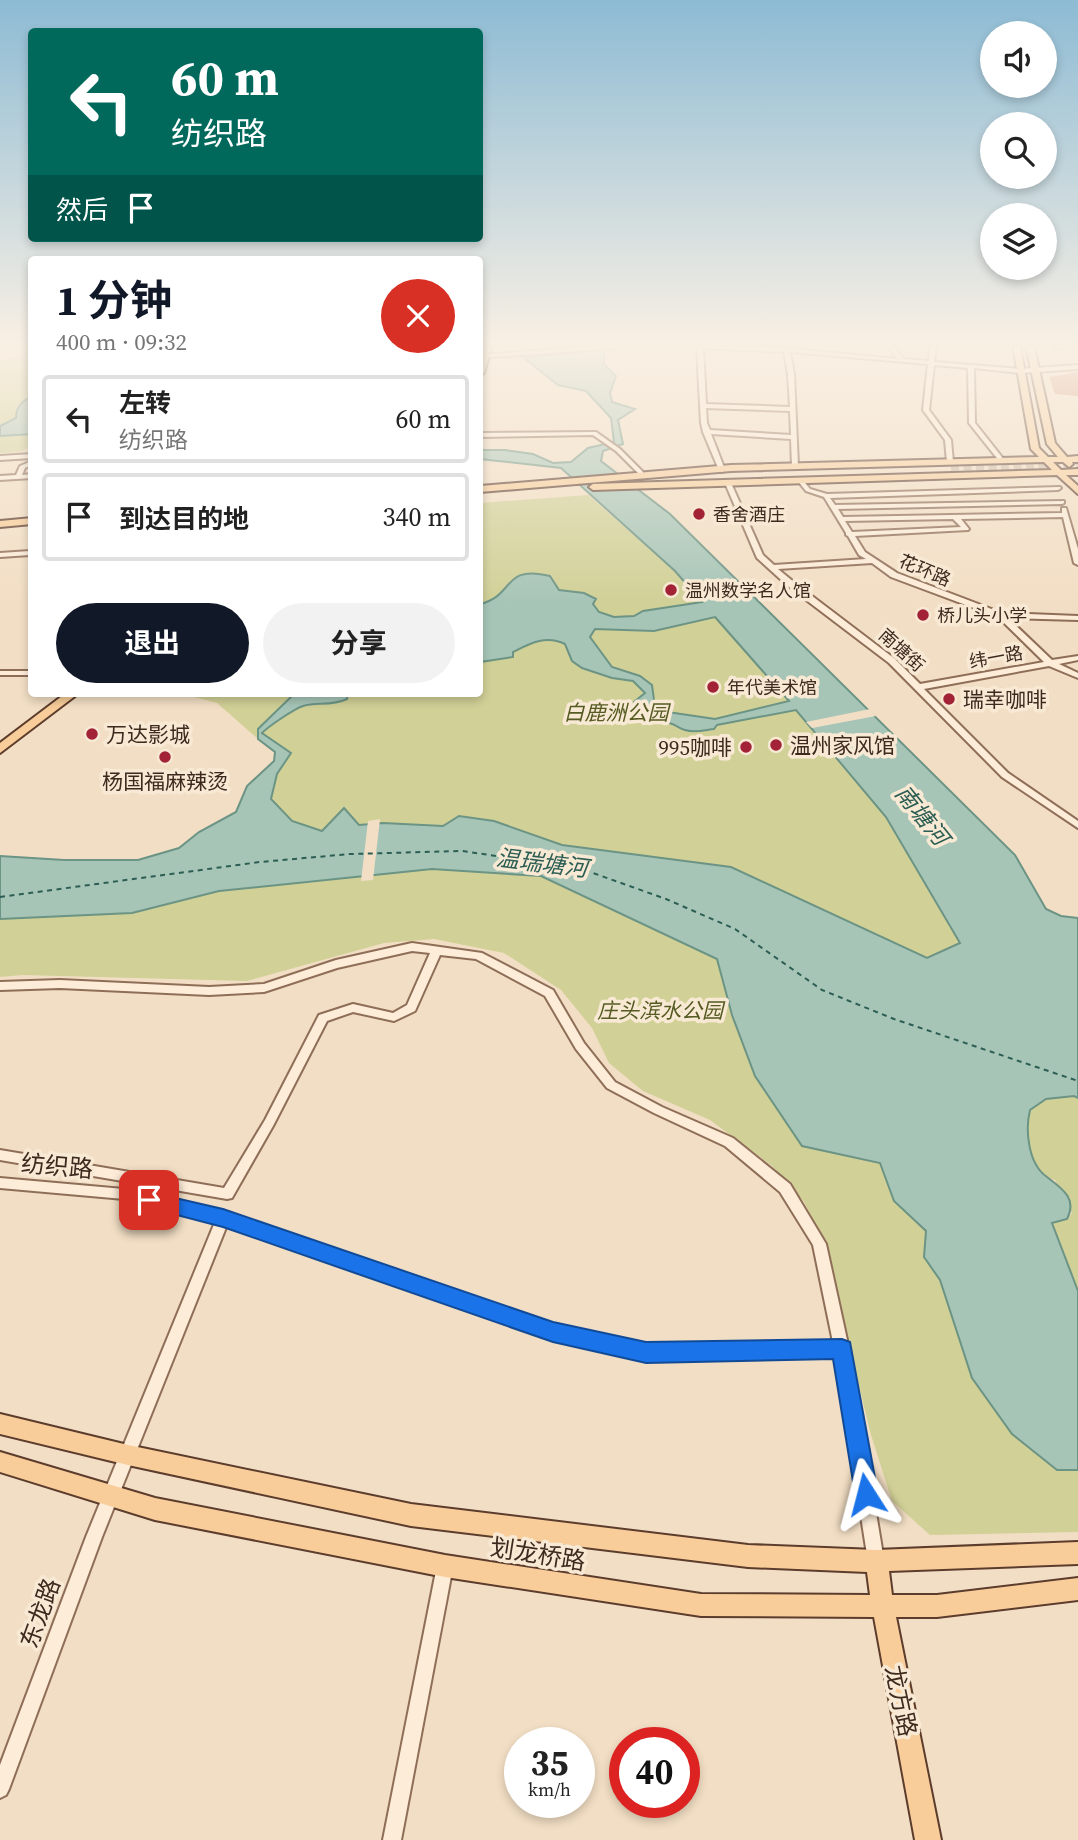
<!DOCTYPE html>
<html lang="zh">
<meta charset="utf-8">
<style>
:root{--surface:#fff;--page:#f2f2f2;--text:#222;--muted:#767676;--line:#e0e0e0;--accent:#111827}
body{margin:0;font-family:"Source Serif 4","Noto Sans SC",serif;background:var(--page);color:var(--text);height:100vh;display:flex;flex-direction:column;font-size:26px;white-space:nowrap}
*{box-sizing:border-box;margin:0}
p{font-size:23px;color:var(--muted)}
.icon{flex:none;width:38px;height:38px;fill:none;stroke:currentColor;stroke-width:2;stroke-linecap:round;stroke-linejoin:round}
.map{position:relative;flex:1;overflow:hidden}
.side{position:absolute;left:28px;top:256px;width:455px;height:441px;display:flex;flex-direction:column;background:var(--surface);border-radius:7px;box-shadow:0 4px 10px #0003}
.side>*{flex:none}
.guide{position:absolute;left:28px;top:28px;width:455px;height:214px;border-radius:7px;box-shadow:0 4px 10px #0003;background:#00695c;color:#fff;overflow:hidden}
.fabs{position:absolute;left:980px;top:21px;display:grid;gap:14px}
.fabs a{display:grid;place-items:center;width:77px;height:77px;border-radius:50%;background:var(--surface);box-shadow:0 4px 10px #0003;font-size:35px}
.speed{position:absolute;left:504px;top:1727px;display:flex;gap:14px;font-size:35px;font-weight:700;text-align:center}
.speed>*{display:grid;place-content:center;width:91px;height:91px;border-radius:50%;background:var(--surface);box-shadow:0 4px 10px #0003;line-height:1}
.speed small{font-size:18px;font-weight:400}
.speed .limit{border:10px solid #d22;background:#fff;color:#111}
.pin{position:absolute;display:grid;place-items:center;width:60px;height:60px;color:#fff;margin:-30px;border-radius:14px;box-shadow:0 4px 10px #0006}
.me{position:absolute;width:77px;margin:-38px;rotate:351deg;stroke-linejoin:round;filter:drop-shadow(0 0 5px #0008)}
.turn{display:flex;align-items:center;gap:24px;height:147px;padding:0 28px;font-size:32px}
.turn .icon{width:91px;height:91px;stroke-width:2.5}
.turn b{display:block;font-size:49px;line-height:60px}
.then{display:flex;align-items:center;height:66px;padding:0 28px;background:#0003;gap:14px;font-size:26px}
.round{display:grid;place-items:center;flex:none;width:74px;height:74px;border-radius:37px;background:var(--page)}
.head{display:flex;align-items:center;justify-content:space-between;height:119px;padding:0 28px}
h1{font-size:42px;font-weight:700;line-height:52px;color:var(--accent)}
.cta{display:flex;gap:14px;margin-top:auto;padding:14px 28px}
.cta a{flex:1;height:80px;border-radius:42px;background:var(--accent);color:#fff;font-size:28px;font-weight:700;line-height:80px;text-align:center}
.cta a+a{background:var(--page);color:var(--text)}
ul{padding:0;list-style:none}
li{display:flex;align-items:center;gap:21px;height:88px;margin:0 14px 10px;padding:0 14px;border:4px solid var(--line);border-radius:7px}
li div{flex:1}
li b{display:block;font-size:26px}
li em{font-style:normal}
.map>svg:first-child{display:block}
</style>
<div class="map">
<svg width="1078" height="1840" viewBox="0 0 1078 1840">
<rect width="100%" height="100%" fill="#f2dec4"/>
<!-- green -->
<g fill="#d1d097">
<path d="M31,356V446L20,452L0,453V360Z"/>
<path d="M588,495L675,571L760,666L886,817L960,943L927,958L731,867L562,845L493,821L459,816L443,826L383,823L359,825L344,808L322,831L292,821L271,799L277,774L290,753L258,739L217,703L179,693H480V503Z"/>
<path d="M432,869L541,876L718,959L732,1015L755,1076L802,1146L880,1162L894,1201L926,1231L924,1257L940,1280L972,1378L1012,1434L1057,1469L1078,1470V1532L930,1535L892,1501L871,1435L824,1241L804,1202L772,1166L710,1120L643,1091L609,1063L592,1028L561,990L504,953L434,939L384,943L247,981L23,975L0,977V919L132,913L219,891Z"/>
<path d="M1074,1096L1078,1098V1291L1052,1223L1068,1219L1072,1213L1055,1180C1028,1171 1025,1133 1030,1110L1046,1099Z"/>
</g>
<!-- water -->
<g fill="#a6c5b7" stroke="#6c9485" stroke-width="2" fill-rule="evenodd">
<path d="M596,346H610L604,350V364L616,376L610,393L612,402L635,409L618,420L623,444L603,451L601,461L670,514L1015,855L1046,909L1061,916L1078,918V1098L1074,1096L1046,1099L1030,1110C1025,1130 1028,1164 1047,1177C1061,1188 1078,1198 1067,1219L1052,1223L1078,1291V1470H1057L1012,1434L972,1378L940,1280L924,1257L926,1231L894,1201L880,1163L802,1146L755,1076L732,1015L717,959L541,876L432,869L219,891L132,913L0,919V856L64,860H138L179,848L199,832L236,812L247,786L274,761L275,752L258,739V729L295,693H348L347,699C330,707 316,701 303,706C294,709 269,726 262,733L291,753L277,774L271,799L292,821L322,831L344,808L359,825L383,823L443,826L459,816L494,821L562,845L731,867L927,958L960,943L886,817L796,710L717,725L714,729C705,730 694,733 685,730C680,729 675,724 669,723C652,719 638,728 634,702L645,693L633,681L612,678L582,668L572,661L565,644C546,635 531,643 513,652V657L480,662V604C515,596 502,564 550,576L559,590L584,593L596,599L593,604L599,612L614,617L634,616L643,611L702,602L675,571L561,468L480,459V450H505L533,454L553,463L571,462L588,448L614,442L611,418L586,391L558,385L524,358L599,350ZM715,617L789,701L715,719L661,711L654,700L652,685L640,676L612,667L590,637L595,629L654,631Z"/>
<path d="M31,397V434L0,436V426L16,418C16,408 22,401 31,397Z"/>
</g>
<!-- pier -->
<g fill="#f2dec4">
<path d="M870,709L876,716L812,728L806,722Z"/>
<path d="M380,819L373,880L361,881L368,821Z"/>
</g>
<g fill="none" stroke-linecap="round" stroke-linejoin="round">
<!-- ferry -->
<path stroke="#2c5e54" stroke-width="2" stroke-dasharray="5 4.5" stroke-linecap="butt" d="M0,897L260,862L350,854L462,851L579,868L666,899L735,929L822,990L894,1019L1078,1081"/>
</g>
<!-- building -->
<path fill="#d39077" d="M1078,372V396L1055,394L1049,377Z"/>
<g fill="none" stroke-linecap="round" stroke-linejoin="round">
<!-- major-tunnel -->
<path stroke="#cebaa3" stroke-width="8" stroke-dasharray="8 4.5" stroke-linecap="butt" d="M951,467L1078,464"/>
<defs>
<g id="minor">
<path d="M598,346H620L617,348L480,358V355Z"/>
<path d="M686,346L771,347L898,359L887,346H893L904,359L929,361L930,346H936L934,362L1021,369L1078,365V369L1021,373L974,368L975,423L1005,461L1002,463L1000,462L969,423L968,368L934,365L929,410L951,440L953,462L950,464L947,462L945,440L923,410L928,364L790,352L794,374L798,466L795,468L792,466L791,439L711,434L725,470L722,472L719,470L703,432L701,423L697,348ZM703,348L784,352L788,374L790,407L706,404ZM706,408L790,411L791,435L710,430L707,423Z"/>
<path d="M1054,346H1066L1056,349Z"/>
<path d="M596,432L620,449L643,472V474H639L616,451L593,435L480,437V433Z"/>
<path d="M32,454V458L0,460V456Z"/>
<path d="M32,461V465L25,468L22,475L32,474V478L0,480V476L16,475L20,466Z"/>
<path d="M798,479H802L810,489L827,494L1060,487L1061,488L1058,490L830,498L835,505L1064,501V503L1062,504L838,509L843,517L1062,513V508H1066L1078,549V565L1074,563L1063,517L961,519L969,529L968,530L855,536L865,552L897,573L1002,613L1078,616V620L1008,618L1052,660L1078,656V660L1059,664L1078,673V678L1049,666L924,689L1008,773L1078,821V828L1002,777L889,663L789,587L757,558L725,483L726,482L731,483L763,555L774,565L866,559L859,555L848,536L846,535V533L824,497L806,491L797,480ZM953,519L961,527L852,532L845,521ZM872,563L891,577L998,617L1044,662L920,684L895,659L795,583L778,569Z"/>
<path d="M30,551H32L30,555L0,557V553Z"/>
<rect x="0" y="671" width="32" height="4"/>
<path d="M412,943L482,953L553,990L584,1043L615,1082L662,1107L733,1138L790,1184L826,1244L849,1349L884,1561L882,1567L876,1569L870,1567L868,1561L836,1356L646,1359L553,1339L227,1225L102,1537L9,1789L6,1795L0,1798V1765L86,1537L215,1222L124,1199L0,1188V1178L124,1189L223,1212L553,1325L646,1345L833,1342L813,1245L780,1192L725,1146L654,1113L607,1088L576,1049L545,996L476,959L440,955L415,1011L394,1021L353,1012L327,1021L273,1126L232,1198L227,1199L0,1160V1150L224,1188L265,1120L319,1015L353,1004L393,1013L407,1005L430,953L412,951L337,968L264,992L209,995L60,988L0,990V982L60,980L209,987L264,984L336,960Z"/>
<path d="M445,1558L451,1560L453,1566L401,1840H383L437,1566L439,1560Z"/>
</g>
<g id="major">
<path d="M484,346H492L484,373L480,375V362Z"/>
<path d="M1013,346H1020L1039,448L1048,457H1058L1047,444L1026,346H1034L1055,443L1067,457L1078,456V462H1072L1073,464L1069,467L1063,462H1053L1061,470L1078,469V475H1066L1078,486V494L1057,475L593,490L589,487L593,484L1052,470L1044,462L731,471L480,492V486L731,465L1039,457L1031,449Z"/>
<path d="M32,518V524L0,527V521Z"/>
<path d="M66,693H79L0,753V743Z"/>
<path d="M0,1414L128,1445L411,1504L748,1545L876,1550L1078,1542V1564L889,1571L892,1595H937L1078,1578V1600L937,1617H896L941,1840H915L874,1617L701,1616L445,1577L155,1520L0,1472V1452L155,1498L445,1555L701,1594L870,1595L867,1572L748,1567L411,1526L128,1465L0,1434Z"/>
</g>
</defs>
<!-- minor casing -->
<use href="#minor" stroke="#8f6e58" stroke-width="4"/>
<!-- major casing -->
<use href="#major" stroke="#5c3c2d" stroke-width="4"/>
<!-- minor -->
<use href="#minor" fill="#fcecd8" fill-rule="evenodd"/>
<!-- major -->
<use href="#major" fill="#f8cd99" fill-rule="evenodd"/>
</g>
<!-- sky -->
<linearGradient id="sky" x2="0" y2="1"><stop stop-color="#8dbbd4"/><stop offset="0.57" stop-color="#f9f0e4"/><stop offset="1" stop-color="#f9f0e4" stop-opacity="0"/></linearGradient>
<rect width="1078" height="604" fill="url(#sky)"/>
<!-- route -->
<path fill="#1a73e8" stroke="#114b97" stroke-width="2" d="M149,1192L223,1209L553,1322L646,1342L842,1339L850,1342L878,1494L875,1502L866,1506L858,1502L855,1494L833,1359L646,1363L553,1342L223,1227L142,1206L139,1200L142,1194Z"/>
<!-- markers -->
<g fill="#a32336" stroke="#f8e9d4" stroke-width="2.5">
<circle cx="699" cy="514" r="7"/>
<circle cx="671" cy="590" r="7"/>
<circle cx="923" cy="615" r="7"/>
<circle cx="713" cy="687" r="7"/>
<circle cx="949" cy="699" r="7"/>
<circle cx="92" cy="734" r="7"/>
<circle cx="776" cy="745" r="7"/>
<circle cx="746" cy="747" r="7"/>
<circle cx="165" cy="757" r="7"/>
</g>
<g text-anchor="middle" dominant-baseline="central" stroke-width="7" stroke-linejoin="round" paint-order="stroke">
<!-- far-poi labels -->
<g font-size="18" fill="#3d291e" stroke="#f8e9d4" text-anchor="start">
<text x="713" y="514">香舍酒庄</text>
<text x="685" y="590">温州数学名人馆</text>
<text x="937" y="615">桥儿头小学</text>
<text x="727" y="687">年代美术馆</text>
</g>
<!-- far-street labels -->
<g font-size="18" fill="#3d291e" stroke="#f8e9d4">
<text transform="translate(925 570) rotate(23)">花环路</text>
<text transform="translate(902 650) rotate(42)">南塘街</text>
<text transform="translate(996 657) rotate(-10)">纬一路</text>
</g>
<!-- poi labels -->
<g font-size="21" fill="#3d291e" stroke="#f8e9d4" text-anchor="start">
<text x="963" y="699">瑞幸咖啡</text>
<text x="106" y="734">万达影城</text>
<text x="790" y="745">温州家风馆</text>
<text x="732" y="747" text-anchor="end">995咖啡</text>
<text x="165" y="781" text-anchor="middle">杨国福麻辣烫</text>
</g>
<!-- park labels -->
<g font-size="21" font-style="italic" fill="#555b22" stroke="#f8e9d4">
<text x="616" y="712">白鹿洲公园</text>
<text x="660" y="1010">庄头滨水公园</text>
</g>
<!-- water labels -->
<g font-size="23" font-style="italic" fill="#2c5e54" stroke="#f8e9d4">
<text transform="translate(922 815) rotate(51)">南塘河</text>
<text transform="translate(542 863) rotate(7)">温瑞塘河</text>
</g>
<!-- near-street labels -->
<g font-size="24" fill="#3d291e" stroke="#f8e9d4">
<text transform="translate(57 1166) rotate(5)">纺织路</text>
<text transform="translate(538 1554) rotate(9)">划龙桥路</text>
<text transform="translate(40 1613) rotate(-70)">东龙路</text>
<text transform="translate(901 1701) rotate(78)">龙方路</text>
</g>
</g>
</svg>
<div class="fabs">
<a><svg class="icon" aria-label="sound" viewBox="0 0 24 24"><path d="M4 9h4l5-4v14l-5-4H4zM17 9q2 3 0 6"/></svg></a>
<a><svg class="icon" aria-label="search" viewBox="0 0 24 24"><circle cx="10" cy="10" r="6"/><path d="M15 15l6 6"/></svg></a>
<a><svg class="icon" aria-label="layers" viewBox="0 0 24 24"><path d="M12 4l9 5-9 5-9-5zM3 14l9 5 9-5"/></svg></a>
</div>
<div class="speed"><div>35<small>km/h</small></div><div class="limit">40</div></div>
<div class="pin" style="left:149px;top:1200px;background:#d93025"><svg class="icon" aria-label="arrive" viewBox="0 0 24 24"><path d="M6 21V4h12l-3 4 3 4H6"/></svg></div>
<svg class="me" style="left:866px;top:1494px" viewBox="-20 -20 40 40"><path d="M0-17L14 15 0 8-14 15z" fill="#1a73e8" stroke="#fff" stroke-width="4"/></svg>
<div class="guide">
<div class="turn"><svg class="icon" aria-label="left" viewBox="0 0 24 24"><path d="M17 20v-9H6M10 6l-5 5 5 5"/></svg><div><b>60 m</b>纺织路</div></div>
<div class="then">然后<svg class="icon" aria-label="arrive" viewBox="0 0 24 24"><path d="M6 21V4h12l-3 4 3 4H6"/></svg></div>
</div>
<section class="side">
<div class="head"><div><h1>1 分钟</h1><p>400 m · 09:32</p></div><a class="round" style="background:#d93025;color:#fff"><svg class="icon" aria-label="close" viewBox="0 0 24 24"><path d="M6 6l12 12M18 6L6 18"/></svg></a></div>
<ul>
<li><svg class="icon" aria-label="left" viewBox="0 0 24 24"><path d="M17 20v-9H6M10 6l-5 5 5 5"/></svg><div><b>左转</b><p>纺织路</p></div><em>60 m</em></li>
<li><svg class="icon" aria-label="arrive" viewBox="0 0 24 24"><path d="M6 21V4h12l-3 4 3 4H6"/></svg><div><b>到达目的地</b></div><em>340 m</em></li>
</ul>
<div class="cta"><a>退出</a><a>分享</a></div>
</section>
</div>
